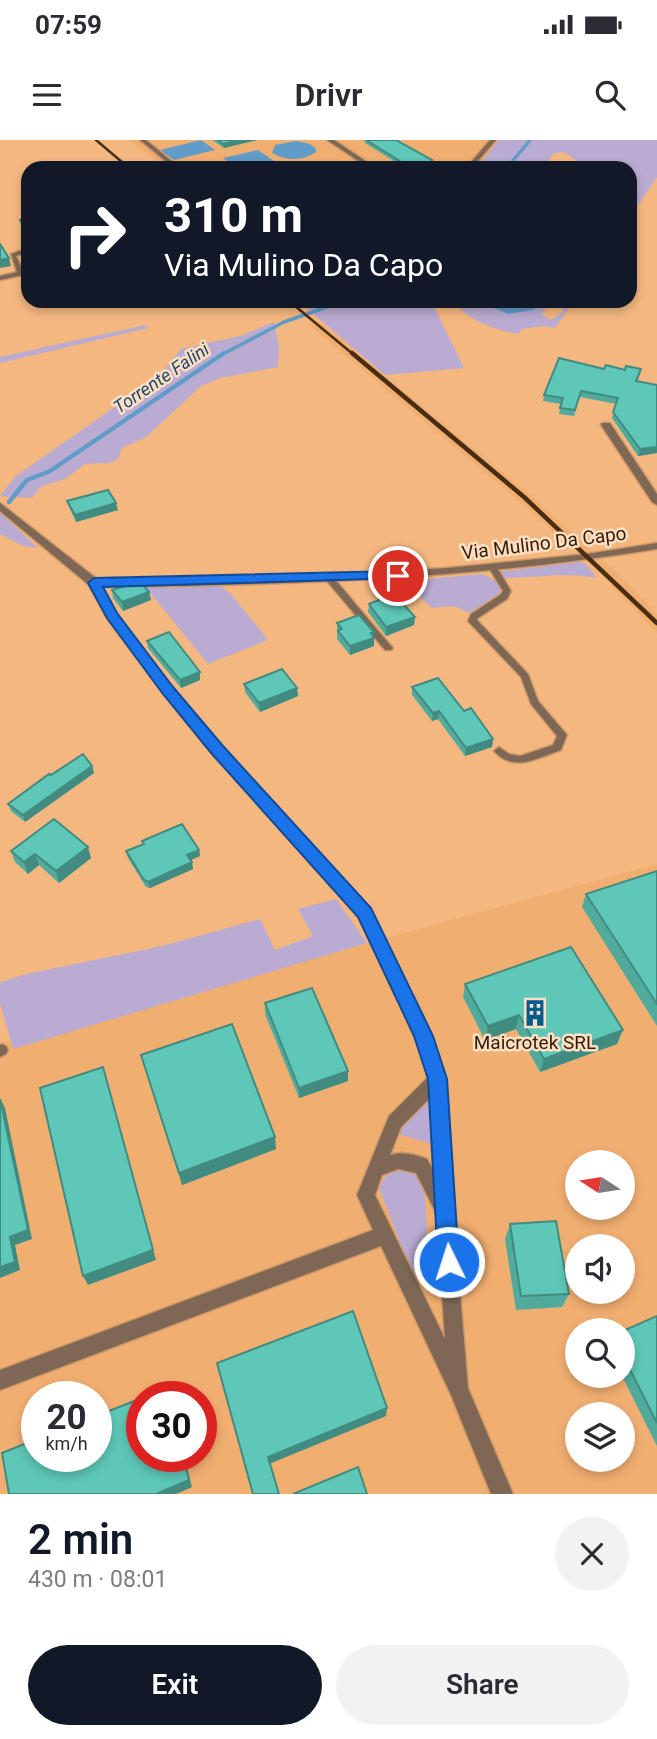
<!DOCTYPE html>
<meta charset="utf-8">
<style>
:root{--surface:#fff;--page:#f2f2f3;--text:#2b2b33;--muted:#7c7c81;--accent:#111827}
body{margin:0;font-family:Roboto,sans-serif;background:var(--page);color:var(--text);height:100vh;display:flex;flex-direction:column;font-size:26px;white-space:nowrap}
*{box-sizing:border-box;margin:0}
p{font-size:23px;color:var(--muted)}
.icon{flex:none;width:38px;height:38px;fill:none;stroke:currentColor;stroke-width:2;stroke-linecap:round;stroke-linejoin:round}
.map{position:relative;height:1354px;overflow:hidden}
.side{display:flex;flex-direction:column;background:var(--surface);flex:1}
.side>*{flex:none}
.banner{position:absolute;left:21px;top:21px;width:616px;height:147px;border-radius:21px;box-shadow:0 4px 10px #0003;background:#111827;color:#fff;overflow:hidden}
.needle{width:46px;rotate:282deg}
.buttons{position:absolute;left:565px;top:1010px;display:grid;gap:14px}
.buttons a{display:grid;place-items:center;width:70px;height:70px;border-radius:50%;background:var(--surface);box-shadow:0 4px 10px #0003;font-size:35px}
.speed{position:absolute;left:21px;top:1241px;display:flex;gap:14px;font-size:35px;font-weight:700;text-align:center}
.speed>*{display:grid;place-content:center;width:91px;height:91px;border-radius:50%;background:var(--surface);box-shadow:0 4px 10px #0003;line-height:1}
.speed small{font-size:18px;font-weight:400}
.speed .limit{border:10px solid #d22;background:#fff;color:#111}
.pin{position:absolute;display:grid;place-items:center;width:60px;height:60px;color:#fff;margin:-30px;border:4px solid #fff;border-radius:50%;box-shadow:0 2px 7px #0007}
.me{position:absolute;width:77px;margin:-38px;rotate:356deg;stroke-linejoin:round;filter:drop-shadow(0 0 5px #0008)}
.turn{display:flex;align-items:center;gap:24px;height:147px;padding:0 28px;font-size:32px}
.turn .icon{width:91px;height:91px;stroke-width:2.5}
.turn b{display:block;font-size:49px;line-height:60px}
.round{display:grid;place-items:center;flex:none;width:74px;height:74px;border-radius:37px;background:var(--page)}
.headline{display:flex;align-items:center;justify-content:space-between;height:119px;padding:0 28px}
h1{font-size:42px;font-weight:600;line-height:52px;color:var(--accent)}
.cta{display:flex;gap:14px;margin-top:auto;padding:14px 28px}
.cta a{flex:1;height:80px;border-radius:42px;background:var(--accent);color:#fff;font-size:28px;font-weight:600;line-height:80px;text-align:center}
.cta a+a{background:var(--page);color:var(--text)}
.status{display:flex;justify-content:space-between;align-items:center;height:49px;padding:0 35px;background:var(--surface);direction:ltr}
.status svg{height:19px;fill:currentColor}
header{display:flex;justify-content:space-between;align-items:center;height:91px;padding:0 28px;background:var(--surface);font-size:32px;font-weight:600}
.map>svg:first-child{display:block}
</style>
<div class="status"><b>07:59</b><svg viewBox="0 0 49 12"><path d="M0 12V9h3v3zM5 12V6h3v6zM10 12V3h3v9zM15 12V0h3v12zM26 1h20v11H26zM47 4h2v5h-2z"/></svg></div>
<header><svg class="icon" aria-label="menu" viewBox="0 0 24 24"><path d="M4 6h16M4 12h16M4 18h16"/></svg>Drivr<svg class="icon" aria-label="search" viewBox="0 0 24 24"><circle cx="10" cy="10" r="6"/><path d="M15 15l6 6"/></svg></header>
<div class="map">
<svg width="657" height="1354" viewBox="0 0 657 1354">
<rect width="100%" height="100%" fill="#f4b780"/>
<!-- built -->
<g fill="#f1ae71" fill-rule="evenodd">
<path d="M129,0H499L477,28H164Z"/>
<path d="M320,182L537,361L618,434L657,474V493L605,438L525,366L309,185Z"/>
<path d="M657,724V1354H0V903L11,900L13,908L338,811ZM578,1022H623V1068H578ZM578,1106H623V1152H578ZM578,1190H623V1236H578ZM37,1256H96V1316H37ZM142,1256H201V1316H142ZM578,1274H623V1320H578Z"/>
</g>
<!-- green -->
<g fill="#b9abd1">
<path d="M499,0H657V37L630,77V28H587L564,12L554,13L543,28H477Z"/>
<path d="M298,161H431L464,228L385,235Z"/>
<path d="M454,161H478L533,170L540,161H550L542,175L551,180L561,173L568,161H574L555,188L543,186L522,189L518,194C495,190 468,181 454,161Z"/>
<path d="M274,182L279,206L278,227L220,238L201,246L146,297L122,308L118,319L110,323L85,324L65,339L40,347L32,358L0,356L16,336L159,236L181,209L240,196Z"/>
<path d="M145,185L148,188L0,223V217Z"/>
<path d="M0,372L38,408L23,406L0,394Z"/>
<path d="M579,422L586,424L597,438C566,432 534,438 502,438L498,432Z"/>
<path d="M483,434L497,442L501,449L499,454L469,473L454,466L432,468L403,441Z"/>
<path d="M143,444H218L231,454L268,500L208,524Z"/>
<path d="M336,759L367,803L13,909L0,863V842L31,833L162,806L260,779L275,810L313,796L298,769Z"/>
<path d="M426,960L431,964L435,1005L395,993Z"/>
<path d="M400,1028C413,1030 420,1031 424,1044L430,1135L417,1140L413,1136L379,1048L387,1034Z"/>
</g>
<!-- water -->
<g fill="#619bc7">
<path d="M201,0L215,10L174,20L160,10Z"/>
<path d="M296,1L310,4L316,9V12C303,21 286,21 272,13L275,5Z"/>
<path d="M258,10L274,21L237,28L223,18Z"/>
<path d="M478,161H540L534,170L508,174Z"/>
</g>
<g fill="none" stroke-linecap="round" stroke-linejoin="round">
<!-- stream-far1 -->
<g stroke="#619bc7" stroke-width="3.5">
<path d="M507,28L530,0"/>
<path d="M221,215L284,182L344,161"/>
</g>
<!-- stream -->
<path stroke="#619bc7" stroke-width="4.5" d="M9,362L27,340L50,331L224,213"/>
<defs>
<g id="service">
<path d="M140,0H146L180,28H174Z"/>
<path d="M327,0H334L376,28H369Z"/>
<path d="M490,0H496L472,28H466Z"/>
<path d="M28,108V112L16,116L23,131L28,130V134L0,140V136L17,132L11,114Z"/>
<path d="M493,425L496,426L511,451L507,459L478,478L477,480L528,534L538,561L567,595L561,610C538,618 513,633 494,611L499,607L509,614L520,616L553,605L557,596L531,564L521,537L468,481L471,474L500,455L503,451L489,428Z"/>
<path d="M329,435L332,436L391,506L393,508L391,510H385L326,440L325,438Z"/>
<path d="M2,904L6,906L8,910L6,914L0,917V905Z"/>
</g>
<g id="minor">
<path d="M602,283H610L657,354V365L652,362L601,285Z"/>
<path d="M0,363L97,439L306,436L447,428L587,414L657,403V409C473,439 288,445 102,447L116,473L172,548L222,607L370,769L432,896L445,939L453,1069L468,1248L513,1354H491L451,1255L381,1106L0,1250V1230L373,1090L357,1055L389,976L428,937L416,896L359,777L212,613L164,554L107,478L89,445L0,371ZM430,958L434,1032L427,1019C415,1014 401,1011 390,1015L401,987ZM398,1029L416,1033L436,1073L445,1199L375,1055L382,1035Z"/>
</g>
</defs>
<!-- service casing -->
<use href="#service" stroke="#ce9868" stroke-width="3"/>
<!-- minor casing -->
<use href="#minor" stroke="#ce9868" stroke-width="3"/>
<!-- service -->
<use href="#service" fill="#7e6855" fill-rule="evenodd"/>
<!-- minor -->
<use href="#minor" fill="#7e6855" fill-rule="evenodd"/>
<!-- rail-far1 -->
<g stroke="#482d12" stroke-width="2.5">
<path d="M96,0L129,28"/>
<path d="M289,161L354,215"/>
</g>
<!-- rail -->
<path stroke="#482d12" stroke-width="4.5" d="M352,213L524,357L657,483"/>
</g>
<!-- wall -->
<g fill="#51ab9d">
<path d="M212,0H257L224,8Z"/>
<path d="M365,0H396L432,20V24L428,28H405L365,3Z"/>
<path d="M28,78V100L22,87L20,80Z"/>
<path d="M604,229L640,235L637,241L657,245V313L638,316L612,278L616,264L580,257L574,276L559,274L561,264L543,261L544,255Z"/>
<path d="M67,361L118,370L76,382L69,367Z"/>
<path d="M112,450L149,452L151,460L123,471L113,458Z"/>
<path d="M369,464L415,477L414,485L386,496L368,472Z"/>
<path d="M337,483L374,492V506L350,515L337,499Z"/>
<path d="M147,501L200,540L181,548L148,508Z"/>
<path d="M244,544L297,548L298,556L260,572L245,552Z"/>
<path d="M412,547L464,571L493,599L492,607L465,616L438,579L432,581L412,555Z"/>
<path d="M92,626L94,633L25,682L11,671L8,664L51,635Z"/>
<path d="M142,701L199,710L200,716L191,720L193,729L150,748L146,747L128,718L126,711L143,704Z"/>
<path d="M11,711L91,718L59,743L39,725L28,734L15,722Z"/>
<path d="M657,731V886L582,767L586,754Z"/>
<path d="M465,844L617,904L540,932L516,889L485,900L463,857Z"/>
<path d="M265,863L348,931V941L299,958L265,874Z"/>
<path d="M141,915L276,1009L182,1045Z"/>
<path d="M510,1084L569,1154L562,1167L516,1170L505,1099Z"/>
<path d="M657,1176V1306L622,1236H623V1191Z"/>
</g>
<!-- shaded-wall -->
<g fill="#428b80">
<path d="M239,0H257L224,8L223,4Z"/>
<path d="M9,118L11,126L0,128V120Z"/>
<path d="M657,307V313L638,316L640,309Z"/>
<path d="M116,363L118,370L76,382L75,375Z"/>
<path d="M149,452L151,460L123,471L122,462Z"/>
<path d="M415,477L414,485L386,496V487Z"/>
<path d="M374,492V506L350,515V506Z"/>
<path d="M200,532V540L181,548L180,540Z"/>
<path d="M297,548L298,556L260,572L259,563Z"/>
<path d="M439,571L438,579L432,581L433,573Z"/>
<path d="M493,599L492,607L465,616L466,608Z"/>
<path d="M92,626L94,633L25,682L23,675Z"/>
<path d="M88,707L91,718L59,743L56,731Z"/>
<path d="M199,710L200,716L188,721L187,715Z"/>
<path d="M35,714L39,725L28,734L24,722Z"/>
<path d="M192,722L193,729L150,748L148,742Z"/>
<path d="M519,875L516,889L485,900L488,886Z"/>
<path d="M623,890L617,904L540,932L544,919Z"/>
<path d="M103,927L156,1120L88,1145L83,1136Z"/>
<path d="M348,931V941L299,958V948Z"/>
<path d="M0,958L5,968L32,1099L15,1105L20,1130L0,1138V1127L10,1097Z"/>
<path d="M275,997L276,1009L182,1045L179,1033Z"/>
<path d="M387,1268L386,1276L269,1324L268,1317Z"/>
<path d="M183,1316H184L192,1347L176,1354H156Z"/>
</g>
<!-- building -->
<g fill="#5ec7b7" stroke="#428b80" stroke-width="2">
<path d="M218,0H239L223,4Z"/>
<path d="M366,0H396L432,20L425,28H411Z"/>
<path d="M28,78V95L20,80Z"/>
<path d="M0,104L9,118L0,120Z"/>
<path d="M559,218L604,229L606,225L625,230L626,226L641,229L636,241L657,245V307L640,309L613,272L618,258L581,251L575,270L560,268L563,258L544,255Z"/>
<path d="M108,350L116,363L75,375L67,361Z"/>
<path d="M140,441L149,452L122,462L112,450Z"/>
<path d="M394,454L415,477L386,487L369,464Z"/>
<path d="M359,475L374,492L371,493L374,498L350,506L338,491L342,489L337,483Z"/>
<path d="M169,492L200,532L180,540L147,501Z"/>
<path d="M282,529L297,548L259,563L244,544Z"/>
<path d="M438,538L464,571L471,568L493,599L466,608L439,571L433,573L412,547Z"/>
<path d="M83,614L92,626L23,675L8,664L49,634L51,635Z"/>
<path d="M54,679L88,707L56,731L35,714L24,722L11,711Z"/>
<path d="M182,684L199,710L187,715L192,722L148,742L144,740L126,711L144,704L142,701Z"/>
<path d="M657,731V864L586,754Z"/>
<path d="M571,807L623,890L544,919L519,875L488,886L465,844Z"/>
<path d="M312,848L348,931L299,948L265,863Z"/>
<path d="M232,884L275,997L179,1033L141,915Z"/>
<path d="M103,927L153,1110L83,1136L40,948Z"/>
<path d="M0,959L28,1090L10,1097L15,1122L0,1127Z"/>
<path d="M556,1081L569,1154L521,1156L510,1084Z"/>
<path d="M353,1171L387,1268L268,1317L279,1354H253L217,1223Z"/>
<path d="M657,1176V1283L623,1216V1191Z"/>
<path d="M165,1248L168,1256H145Z"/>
<path d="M142,1258V1316H183L189,1340L156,1354H9L2,1313L37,1299V1316H96V1276Z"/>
<path d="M358,1327L367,1354H293Z"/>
</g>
<!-- route -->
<path fill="#1a73e8" stroke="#114b97" stroke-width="2" d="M398,431L404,436L403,438L103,447L117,473L173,547L223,606L371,768L433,896L447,939L459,1122L456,1130L449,1133L441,1130L438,1122L428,939L414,896L358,777L212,614L163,554L107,478L88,443L94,438Z"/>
<!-- icons -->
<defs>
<symbol id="building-bare" viewBox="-9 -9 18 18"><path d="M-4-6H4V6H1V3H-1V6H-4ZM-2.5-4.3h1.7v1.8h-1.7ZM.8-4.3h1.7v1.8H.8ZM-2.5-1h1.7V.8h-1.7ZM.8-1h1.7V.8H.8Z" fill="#045c8e" stroke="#ffdfc4" stroke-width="2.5" paint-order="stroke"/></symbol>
</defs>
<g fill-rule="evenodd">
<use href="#building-bare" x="516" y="854" width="38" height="38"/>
</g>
<g text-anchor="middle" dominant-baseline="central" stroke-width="5" stroke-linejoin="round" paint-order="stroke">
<!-- far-water labels -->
<g font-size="18" font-style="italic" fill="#1d4968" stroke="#ffdfc4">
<text transform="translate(161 238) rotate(-34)">Torrente Falini</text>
</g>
<!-- street labels -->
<g font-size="19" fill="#341d06" stroke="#ffdfc4">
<text transform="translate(544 403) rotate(-7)">Via Mulino Da Capo</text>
</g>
<!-- poi labels -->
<g font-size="19" fill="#341d06" stroke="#ffdfc4">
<text x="535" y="902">Maicrotek SRL</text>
</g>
</g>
</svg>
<div class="buttons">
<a><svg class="needle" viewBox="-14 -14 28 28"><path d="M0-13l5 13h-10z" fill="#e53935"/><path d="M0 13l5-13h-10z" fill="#7c7c81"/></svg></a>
<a><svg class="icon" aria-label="sound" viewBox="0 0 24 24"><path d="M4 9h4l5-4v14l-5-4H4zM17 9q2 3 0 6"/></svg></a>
<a><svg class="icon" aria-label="search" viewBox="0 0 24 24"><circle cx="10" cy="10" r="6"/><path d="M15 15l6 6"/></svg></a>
<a><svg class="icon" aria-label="layers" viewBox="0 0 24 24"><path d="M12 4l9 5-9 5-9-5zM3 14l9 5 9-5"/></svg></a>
</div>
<div class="speed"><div>20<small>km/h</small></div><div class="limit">30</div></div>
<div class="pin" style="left:398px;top:436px;background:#d93025"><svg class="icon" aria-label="arrive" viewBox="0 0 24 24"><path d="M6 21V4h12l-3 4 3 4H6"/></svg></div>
<svg class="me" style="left:449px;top:1122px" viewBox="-20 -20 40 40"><circle r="17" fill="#1a73e8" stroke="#fff" stroke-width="3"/><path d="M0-11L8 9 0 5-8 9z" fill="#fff"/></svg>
<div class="banner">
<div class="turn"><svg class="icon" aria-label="right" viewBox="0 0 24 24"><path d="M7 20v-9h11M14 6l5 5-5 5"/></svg><div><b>310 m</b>Via Mulino Da Capo</div></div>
</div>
</div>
<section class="side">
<div class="headline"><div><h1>2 min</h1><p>430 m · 08:01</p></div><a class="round"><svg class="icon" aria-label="close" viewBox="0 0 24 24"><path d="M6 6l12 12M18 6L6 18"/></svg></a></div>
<div class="cta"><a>Exit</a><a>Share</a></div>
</section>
